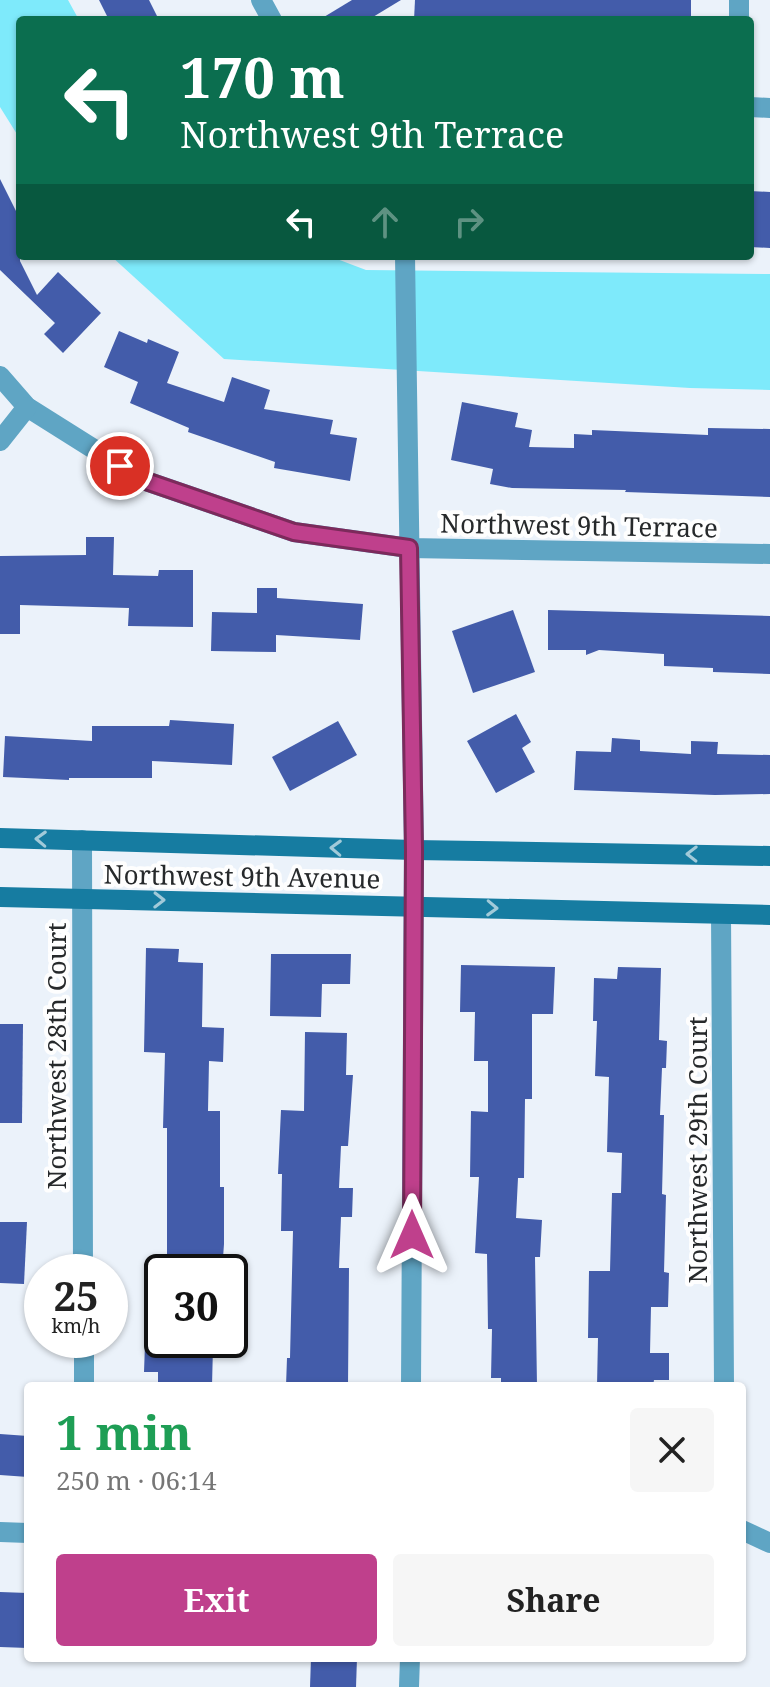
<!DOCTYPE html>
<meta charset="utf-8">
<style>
:root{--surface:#fff;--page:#f6f6f6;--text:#222;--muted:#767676;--accent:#bf408c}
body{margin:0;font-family:"Noto Serif",serif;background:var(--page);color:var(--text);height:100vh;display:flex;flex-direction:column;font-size:30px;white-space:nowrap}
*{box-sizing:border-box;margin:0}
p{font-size:26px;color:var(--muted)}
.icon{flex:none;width:44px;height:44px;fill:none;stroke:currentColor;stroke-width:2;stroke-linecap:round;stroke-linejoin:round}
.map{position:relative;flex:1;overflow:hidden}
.panel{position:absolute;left:24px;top:1382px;width:722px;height:280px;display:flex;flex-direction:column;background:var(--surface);border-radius:8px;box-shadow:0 2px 6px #0004}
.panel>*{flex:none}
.top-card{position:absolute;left:16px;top:16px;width:738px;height:244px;border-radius:8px;box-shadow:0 2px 6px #0004;background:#0b6e4f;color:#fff;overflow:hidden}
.speed{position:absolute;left:24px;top:1254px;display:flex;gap:16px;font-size:40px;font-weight:700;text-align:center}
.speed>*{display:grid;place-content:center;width:104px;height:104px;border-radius:50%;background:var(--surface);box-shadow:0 2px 6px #0004;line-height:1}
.speed small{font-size:20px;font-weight:400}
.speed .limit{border:4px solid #111;border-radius:12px;background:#fff;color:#111}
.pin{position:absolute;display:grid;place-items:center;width:68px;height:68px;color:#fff;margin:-34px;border:4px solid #fff;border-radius:50%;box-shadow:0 2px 8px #0007}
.me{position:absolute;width:88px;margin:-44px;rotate:0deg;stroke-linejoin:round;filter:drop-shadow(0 0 6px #0008)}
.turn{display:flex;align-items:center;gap:28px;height:168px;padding:0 32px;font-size:36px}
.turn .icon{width:104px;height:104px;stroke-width:2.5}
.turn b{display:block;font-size:56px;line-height:68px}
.lanes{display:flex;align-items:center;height:76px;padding:0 32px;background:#0003;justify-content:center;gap:40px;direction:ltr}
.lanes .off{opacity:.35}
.round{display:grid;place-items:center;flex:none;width:84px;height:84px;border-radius:8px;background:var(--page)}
.overview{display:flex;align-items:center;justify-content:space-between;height:136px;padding:0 32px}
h1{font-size:48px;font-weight:700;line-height:60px;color:#1e9e55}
.button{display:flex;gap:16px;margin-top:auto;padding:16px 32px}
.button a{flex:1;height:92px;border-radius:8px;background:var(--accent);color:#fff;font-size:32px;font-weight:700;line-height:92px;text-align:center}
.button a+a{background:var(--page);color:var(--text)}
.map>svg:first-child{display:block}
</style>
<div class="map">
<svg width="770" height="1687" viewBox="0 0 770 1687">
<rect width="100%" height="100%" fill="#ebf2fa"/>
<!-- water -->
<g fill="#7eeafb">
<path d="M0,0H68L79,20H20V139L0,107Z"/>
<path d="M111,256H329L366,270L770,274V390L690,388L224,359Z"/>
</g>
<!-- building -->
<g fill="#435caa">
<path d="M99,0H149L159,20H109Z"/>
<path d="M352,0H401L368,20H319Z"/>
<path d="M415,0H691V20H414Z"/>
<path d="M0,179L20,219V261L37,295L58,272L101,313L63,353L44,334L55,323L0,270Z"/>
<path d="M750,191L770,192V248L750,247Z"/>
<path d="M119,331L147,343L148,339L179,352L167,383L224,402L232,377L270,390L264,409L333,420L330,434L357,438L350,481L274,468L275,462L188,432L189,428L130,403L138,382L104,367Z"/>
<path d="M462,402L518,413L515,427L532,430L529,447L574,448V434L592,435V430L708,435V428L770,429V497L625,492L626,490L512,488L490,484L493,469L451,460Z"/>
<path d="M86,537H114L113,575L158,576L159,570H193V627L128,626L129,608L20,605V634H0V556L86,555Z"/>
<path d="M257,588H277V598L363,604L360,640L276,635V652L211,651L212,612L257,613Z"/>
<path d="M513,610L535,672L473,693L452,631Z"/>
<path d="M548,610L770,616V674L713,672V668L664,666V654L599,650L586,655V650H548Z"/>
<path d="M516,714L531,742L522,748L535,772L496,793L467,741Z"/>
<path d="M170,720L234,724L232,765L152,761V778H69V780L3,777L5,736L92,741V726H169Z"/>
<path d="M338,721L357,755L290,791L272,757Z"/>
<path d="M612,738L640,740V751L691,754V741L718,742L717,754L770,755V794L715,795L574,790L576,751L611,752Z"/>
<path d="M146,948L179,949L178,962L203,963L202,1027L224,1028L223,1062L209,1061L208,1111H220V1187H224V1244L222,1272H167V1128H163L165,1053L144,1052Z"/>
<path d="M271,954H351L350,984H322L321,1017L270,1016Z"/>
<path d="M461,965L555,967L553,1014H532V1099H525L524,1178H518L516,1218L542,1220L540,1257H535L537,1386H501V1378H491L492,1329H488L487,1254L475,1253L479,1177H470L471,1111L488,1112V1061H474L475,1012H460Z"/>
<path d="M618,967L661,968L659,1040L667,1041L666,1068H662L660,1115H664L662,1194L666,1195L664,1272L669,1273L668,1307H651L650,1353H669V1380H654L653,1386H597L598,1338H588L589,1271H610L612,1193H621L622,1153L607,1152L609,1077L595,1076L597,1021H593L594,978L617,979Z"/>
<path d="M0,1024H23L22,1123H0Z"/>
<path d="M305,1032L347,1033L346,1075H353L348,1146H341L339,1188H353L352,1217H341L339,1268H349L348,1386H286L287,1358H290L293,1231H281L282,1174H278L281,1110L304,1111Z"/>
<path d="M0,1222H27L24,1284L0,1283Z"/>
<path d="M145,1344L213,1346L212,1386H158V1372H144Z"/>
<path d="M0,1434L28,1436V1477L0,1475Z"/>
<path d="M0,1592L28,1593V1648L0,1647Z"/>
<path d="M311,1658H357L356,1687H310Z"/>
</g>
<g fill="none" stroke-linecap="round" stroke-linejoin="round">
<!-- street -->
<g stroke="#5fa5c4" stroke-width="20">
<path d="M261,0L272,20"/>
<path d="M739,0V20"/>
<path d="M750,107L770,108"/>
<path d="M405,256L414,850L411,1386"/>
<path d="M0,376L27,407L143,480L294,532L409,548L770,554"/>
<path d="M0,441L27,407"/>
<path d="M82,840L83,1272"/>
<path d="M721,914L724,1386"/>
<path d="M84,1340V1386"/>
<path d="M742,1530L770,1543"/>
<path d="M0,1532L28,1533"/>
<path d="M409,1687L410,1658"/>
</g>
<!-- secondary -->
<g stroke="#167ca1" stroke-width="20">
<path d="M0,838L414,850L770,856"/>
<path d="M0,897L770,915"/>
</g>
</g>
<!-- one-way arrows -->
<defs><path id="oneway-chevron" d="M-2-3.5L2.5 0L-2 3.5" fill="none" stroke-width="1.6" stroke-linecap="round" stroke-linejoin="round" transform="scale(2)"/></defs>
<g stroke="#a1cad9">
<use href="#oneway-chevron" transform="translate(41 839) rotate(-178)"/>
<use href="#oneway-chevron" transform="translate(336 848) rotate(-178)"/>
<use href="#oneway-chevron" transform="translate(692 854) rotate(-179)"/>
<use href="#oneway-chevron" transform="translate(159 900) rotate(1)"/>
<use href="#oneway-chevron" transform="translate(492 908) rotate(2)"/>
</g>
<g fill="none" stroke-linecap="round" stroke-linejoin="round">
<defs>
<path id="route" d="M120,466L143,480L294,532L409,548L414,850L412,1235"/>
</defs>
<!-- route casing -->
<use href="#route" stroke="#7c2a5b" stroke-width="20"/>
<!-- route -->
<use href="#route" stroke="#bf408c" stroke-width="14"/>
</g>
<g text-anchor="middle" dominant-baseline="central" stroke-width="8" stroke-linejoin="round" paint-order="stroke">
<!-- street labels -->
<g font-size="26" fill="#26292b" stroke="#fefefe">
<text transform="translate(579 525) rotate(1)">Northwest 9th Terrace</text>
<text transform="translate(242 876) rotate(1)">Northwest 9th Avenue</text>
<text transform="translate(56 1056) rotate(-90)">Northwest 28th Court</text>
<text transform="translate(697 1150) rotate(-90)">Northwest 29th Court</text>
</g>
</g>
</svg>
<div class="speed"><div>25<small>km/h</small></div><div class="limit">30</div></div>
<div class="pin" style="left:120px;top:466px;background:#d93025"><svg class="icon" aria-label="arrive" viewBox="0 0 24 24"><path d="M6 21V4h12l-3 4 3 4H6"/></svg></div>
<svg class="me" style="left:412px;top:1235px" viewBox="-20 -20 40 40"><path d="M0-17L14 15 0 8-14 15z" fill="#bf408c" stroke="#fff" stroke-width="4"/></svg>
<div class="top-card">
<div class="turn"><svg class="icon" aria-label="left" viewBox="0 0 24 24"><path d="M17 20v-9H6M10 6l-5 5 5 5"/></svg><div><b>170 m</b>Northwest 9th Terrace</div></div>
<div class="lanes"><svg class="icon" aria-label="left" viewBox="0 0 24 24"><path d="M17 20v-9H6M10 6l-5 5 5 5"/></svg><svg class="icon off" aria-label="ahead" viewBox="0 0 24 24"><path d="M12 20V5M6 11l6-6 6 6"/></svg><svg class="icon off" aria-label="right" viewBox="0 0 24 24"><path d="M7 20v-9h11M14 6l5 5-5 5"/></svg></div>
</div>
<section class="panel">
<div class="overview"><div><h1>1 min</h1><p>250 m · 06:14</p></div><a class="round"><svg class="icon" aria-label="close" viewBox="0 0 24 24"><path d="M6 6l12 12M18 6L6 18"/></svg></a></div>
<div class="button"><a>Exit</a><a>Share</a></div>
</section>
</div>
